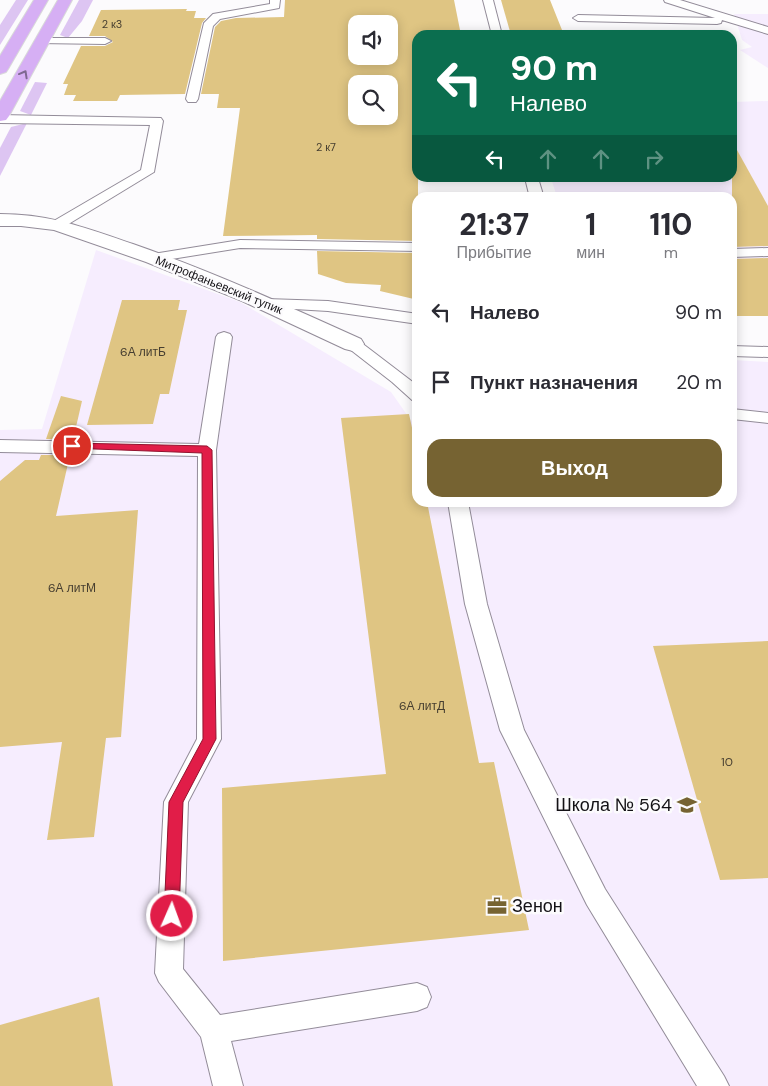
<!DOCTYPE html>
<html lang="ru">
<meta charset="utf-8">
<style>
:root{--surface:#fff;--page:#f2f2f3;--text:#2b2b33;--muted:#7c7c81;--accent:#766332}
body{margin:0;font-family:"DM Sans",sans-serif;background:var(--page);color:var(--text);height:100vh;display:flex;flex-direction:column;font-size:19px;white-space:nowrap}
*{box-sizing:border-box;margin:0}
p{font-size:16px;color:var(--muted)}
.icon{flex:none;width:28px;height:28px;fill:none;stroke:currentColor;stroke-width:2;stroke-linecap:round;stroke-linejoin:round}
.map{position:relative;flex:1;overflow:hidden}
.panel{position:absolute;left:412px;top:192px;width:325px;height:315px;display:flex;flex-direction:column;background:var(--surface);border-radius:15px;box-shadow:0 2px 12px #0003}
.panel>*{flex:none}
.banner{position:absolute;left:412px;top:30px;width:325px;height:152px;border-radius:15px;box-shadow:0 2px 12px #0003;background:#0b6e4f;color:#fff;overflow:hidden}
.buttons{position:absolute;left:348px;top:15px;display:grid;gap:10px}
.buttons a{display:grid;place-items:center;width:50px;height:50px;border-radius:10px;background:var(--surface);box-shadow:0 2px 12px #0003;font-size:25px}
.pin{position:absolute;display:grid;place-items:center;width:42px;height:42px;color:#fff;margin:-21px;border:2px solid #fff;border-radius:50%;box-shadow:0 1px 5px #0007}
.me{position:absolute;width:55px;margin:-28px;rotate:2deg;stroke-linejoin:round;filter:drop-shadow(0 0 4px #0008)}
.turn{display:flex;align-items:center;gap:18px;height:105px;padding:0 15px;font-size:22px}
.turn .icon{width:65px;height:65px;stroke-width:2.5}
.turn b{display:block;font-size:35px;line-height:42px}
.lanes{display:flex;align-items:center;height:48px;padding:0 15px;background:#0003;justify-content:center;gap:25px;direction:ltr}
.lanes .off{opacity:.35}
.eta{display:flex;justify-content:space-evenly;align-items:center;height:85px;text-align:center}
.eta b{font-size:30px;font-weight:700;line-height:35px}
.button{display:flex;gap:10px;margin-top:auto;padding:10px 15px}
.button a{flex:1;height:58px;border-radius:15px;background:var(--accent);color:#fff;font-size:20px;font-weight:700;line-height:58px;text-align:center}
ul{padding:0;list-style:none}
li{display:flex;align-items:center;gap:15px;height:70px;padding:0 15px}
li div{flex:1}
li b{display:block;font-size:19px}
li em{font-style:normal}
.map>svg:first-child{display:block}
</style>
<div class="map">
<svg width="768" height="1086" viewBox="0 0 768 1086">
<rect width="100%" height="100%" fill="#fcfbfd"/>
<!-- built -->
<g fill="#f6edfe">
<path d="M734,14H768V68L740,50L752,47L742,40Z"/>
<path d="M768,101V260L733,261L732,198L557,197L551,178H732L733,102Z"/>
<path d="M96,250L240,302L391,392L417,429L418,502H732L733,360L768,362V1086H0V430L42,429Z"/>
</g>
<!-- green -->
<g fill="#ddc5f2">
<path d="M16,0H28L0,45V25Z"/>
<path d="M79,0H93L82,21L68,38L60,35Z"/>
<path d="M35,82L47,83L31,115L20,111Z"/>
<path d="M27,123L0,176V148L11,127Z"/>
</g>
<!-- building -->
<g fill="#dfc583" fill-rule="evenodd">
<path d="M285,0H454L461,35H418V241L317,239V235L223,236L240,108H217L219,94H201L215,27L221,21L236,18L284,17ZM356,24H389V56H356ZM356,84H389V116H356Z"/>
<path d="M501,0H550L564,35H511Z"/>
<path d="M187,9L186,11H196L194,18H206L202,23L185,94L120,95L117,101H73L76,95H64L68,84H63L81,46H105L113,42L105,36H89L101,10Z"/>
<path d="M732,141L768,206V246L732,247Z"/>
<path d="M317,251L418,253V300L380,291L381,285L346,283L318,274Z"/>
<path d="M768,258V316H732V259Z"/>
<path d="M122,300H180L178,310H187L169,394H160L153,424L87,425Z"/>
<path d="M61,396L82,401L73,440L46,439Z"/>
<path d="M409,414L418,455V502H427L479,763L494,762L529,930L223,961L222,788L386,774L341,418Z"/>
<path d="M41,455H70L56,516L138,510L121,737L106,738L94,837L47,840L62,742L0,747V481L25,460H39Z"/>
<path d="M768,641V878L720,880L653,646Z"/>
<path d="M99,997L113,1086H0V1025Z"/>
</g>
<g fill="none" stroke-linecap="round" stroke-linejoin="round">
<defs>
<g id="lane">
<path d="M270,0H280L279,8L220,19L213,26L198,99L196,102H188L186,99L204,23L213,14L270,4Z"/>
<path d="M483,0H493L502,35H492Z"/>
<path d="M664,0H680L768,27V34L722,20L721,23L717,24L578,21L573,18L578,15L715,18L665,2Z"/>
<path d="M42,38H105L111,41L105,44L38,43L36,41L38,39Z"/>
<path d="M0,115L161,118L163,121L154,172L62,228H52L50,225L52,222L141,170L150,125L0,123Z"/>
<path d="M525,178H538L544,198H530Z"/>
<path d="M240,240L418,243V251L240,248L153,262L148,261L146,258L148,255L153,254Z"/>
<path d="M768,248V256L732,257V249Z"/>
<path d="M266,299L328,301L418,314V324L328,311L260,307L258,304L260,301Z"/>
<path d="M224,332L230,334L232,337L216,450L221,739L188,802L183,969L220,1015L417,983L427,987L431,997L427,1007L417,1011L231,1041L243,1086H213L201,1037L159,982L155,973L164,802L197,739L198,456L0,452V440L199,444L216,337L218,334Z"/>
<path d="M353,339L359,341L418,386V401L412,400L392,382L347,347L345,344L347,341Z"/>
<path d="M732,346L768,347V357L732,356Z"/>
<path d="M732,409L768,413V423L732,419Z"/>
<path d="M448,502H468L487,604L524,730L605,889L724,1076L729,1086H697L587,905L500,730L465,604Z"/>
</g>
<path id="street" d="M0,214C51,214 86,228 133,244C211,271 286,305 361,339L364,344L361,349L353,351L345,349L242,301L146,262L54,230L21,226H0Z"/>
<g id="primary">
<path d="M34,0H48L8,69L6,72L0,74V56Z"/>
<path d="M58,0H72L9,116L6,120L0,121V101Z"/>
</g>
</defs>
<!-- lane casing -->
<use href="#lane" stroke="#938c99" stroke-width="2"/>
<!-- street casing -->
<use href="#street" stroke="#938c99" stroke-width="2"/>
<!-- primary casing -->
<use href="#primary" stroke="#d9d9da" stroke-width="2"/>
<!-- lane -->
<use href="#lane" fill="#fff" fill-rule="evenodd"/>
<!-- street -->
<use href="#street" fill="#fff" fill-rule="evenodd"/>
<!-- primary -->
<use href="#primary" fill="#d6aff4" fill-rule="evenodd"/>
</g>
<!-- one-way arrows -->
<defs><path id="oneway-chevron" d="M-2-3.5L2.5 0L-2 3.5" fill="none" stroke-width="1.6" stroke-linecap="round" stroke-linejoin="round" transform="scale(1.25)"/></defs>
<use stroke="#7e6890" href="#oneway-chevron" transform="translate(24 74) rotate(-61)"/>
<!-- route -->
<path fill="#e11d48" stroke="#92132f" d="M72,443L207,446L212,450L216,739L183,802L179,916L177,921L172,923L166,921L164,916L169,802L203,739L202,453L68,448L67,446L68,444Z"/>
<!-- icons -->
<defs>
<symbol id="school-bare" viewBox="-9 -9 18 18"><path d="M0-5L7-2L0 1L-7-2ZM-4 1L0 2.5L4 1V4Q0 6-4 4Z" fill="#766332" stroke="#fcfbfd" stroke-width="2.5" paint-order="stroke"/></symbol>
<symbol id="office-bare" viewBox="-9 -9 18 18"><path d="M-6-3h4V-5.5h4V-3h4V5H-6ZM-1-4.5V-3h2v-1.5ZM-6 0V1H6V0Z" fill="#766332" stroke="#fcfbfd" stroke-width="2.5" paint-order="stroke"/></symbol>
</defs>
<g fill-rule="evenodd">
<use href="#school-bare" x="673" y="791" width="28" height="28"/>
<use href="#office-bare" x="483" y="892" width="28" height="28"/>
</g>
<g text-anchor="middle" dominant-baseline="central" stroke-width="5" stroke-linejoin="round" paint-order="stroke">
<!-- far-number labels -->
<g font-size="11" fill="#463e30">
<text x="112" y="24">2 к3</text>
<text x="326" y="147">2 к7</text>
</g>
<!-- far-street labels -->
<g font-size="12" fill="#131115" stroke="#fcfbfd">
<text transform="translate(219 285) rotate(22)">Митрофаньевский тупик</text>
</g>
<!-- number labels -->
<g font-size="12" fill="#463e30">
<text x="143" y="352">6А литБ</text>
<text x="72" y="588">6А литМ</text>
<text x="422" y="706">6А литД</text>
<text x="727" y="762">10</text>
</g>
<!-- near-poi labels -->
<g font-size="18" fill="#131115" stroke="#fcfbfd" text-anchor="end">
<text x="672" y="805">Школа № 564</text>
<text x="512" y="906" text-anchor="start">Зенон</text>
</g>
</g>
</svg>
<div class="buttons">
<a><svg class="icon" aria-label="sound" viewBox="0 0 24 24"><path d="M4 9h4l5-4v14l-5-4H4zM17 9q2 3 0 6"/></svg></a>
<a><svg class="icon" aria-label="search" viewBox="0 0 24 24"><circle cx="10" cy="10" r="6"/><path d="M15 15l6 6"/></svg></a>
</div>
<div class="pin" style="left:72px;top:446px;background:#d93025"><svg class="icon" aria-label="arrive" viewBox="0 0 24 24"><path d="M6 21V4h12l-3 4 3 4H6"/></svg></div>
<svg class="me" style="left:172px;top:916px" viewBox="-20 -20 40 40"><circle r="17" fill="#e11d48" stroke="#fff" stroke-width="3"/><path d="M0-11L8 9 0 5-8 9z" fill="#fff"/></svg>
<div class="banner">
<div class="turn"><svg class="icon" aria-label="left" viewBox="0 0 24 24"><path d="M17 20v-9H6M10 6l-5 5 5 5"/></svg><div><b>90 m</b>Налево</div></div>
<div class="lanes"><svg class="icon" aria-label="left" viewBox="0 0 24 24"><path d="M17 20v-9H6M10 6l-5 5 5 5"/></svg><svg class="icon off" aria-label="ahead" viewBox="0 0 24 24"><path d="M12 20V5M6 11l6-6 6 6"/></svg><svg class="icon off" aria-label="ahead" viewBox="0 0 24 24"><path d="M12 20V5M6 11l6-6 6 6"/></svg><svg class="icon off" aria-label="right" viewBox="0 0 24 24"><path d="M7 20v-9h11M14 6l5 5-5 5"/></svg></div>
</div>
<section class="panel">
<div class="eta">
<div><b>21:37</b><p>Прибытие</p></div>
<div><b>1</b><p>мин</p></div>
<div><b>110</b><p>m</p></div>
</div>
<ul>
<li><svg class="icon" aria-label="left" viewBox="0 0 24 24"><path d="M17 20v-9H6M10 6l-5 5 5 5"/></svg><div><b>Налево</b></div><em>90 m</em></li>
<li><svg class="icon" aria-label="arrive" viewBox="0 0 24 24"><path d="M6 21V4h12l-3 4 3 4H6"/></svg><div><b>Пункт назначения</b></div><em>20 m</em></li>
</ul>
<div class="button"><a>Выход</a></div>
</section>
</div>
